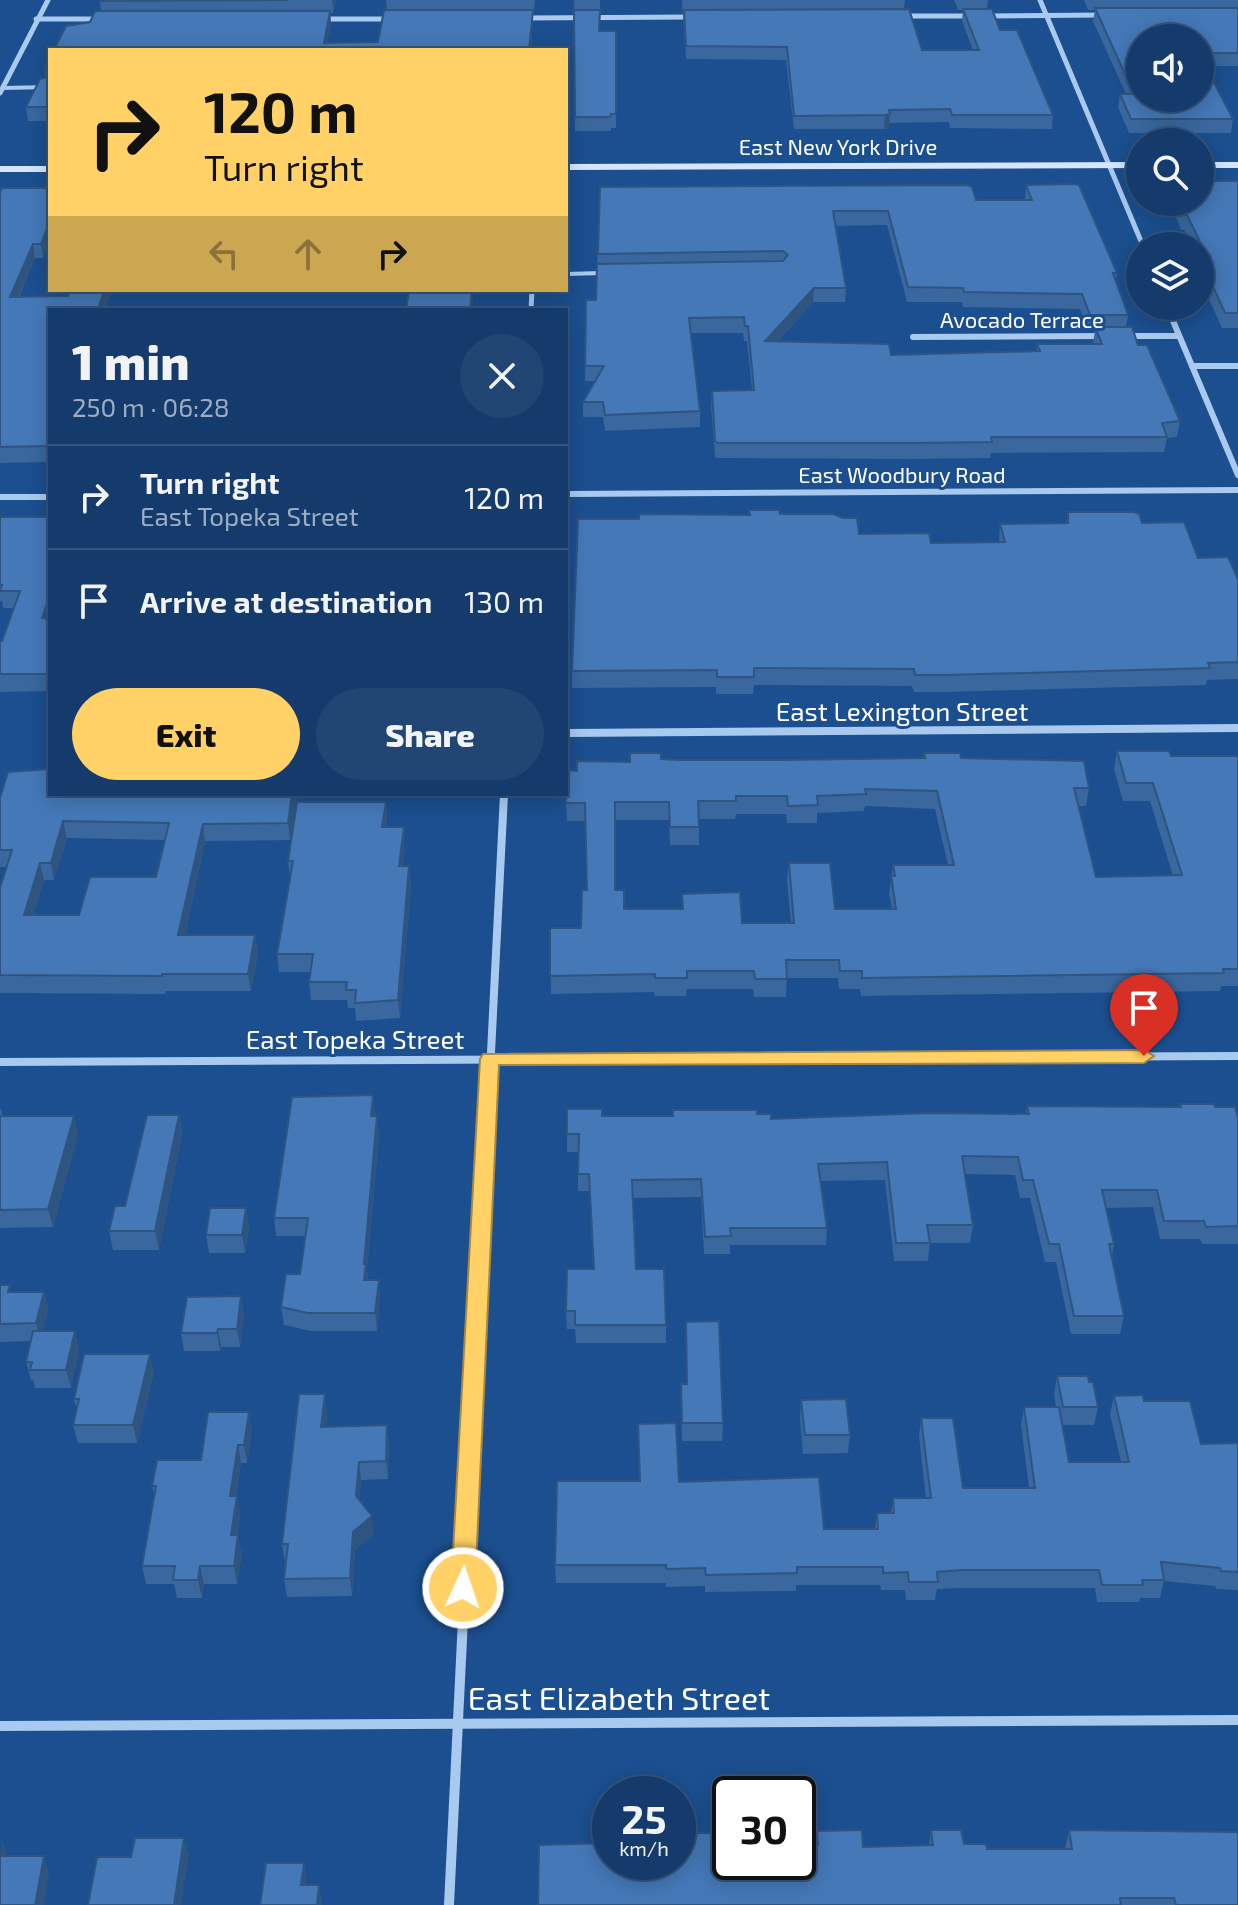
<!DOCTYPE html>
<meta charset="utf-8">
<style>
:root{--surface:#143b6b;--page:#214673;--text:#f1f3f6;--muted:#9dadc1;--line:#33557e;--accent:#ffd166}
body{margin:0;font-family:"Exo 2",sans-serif;background:var(--page);color:var(--text);height:100vh;display:flex;flex-direction:column;font-size:30px;white-space:nowrap}
*{box-sizing:border-box;margin:0}
p{font-size:26px;color:var(--muted)}
.icon{flex:none;width:44px;height:44px;fill:none;stroke:currentColor;stroke-width:2;stroke-linecap:round;stroke-linejoin:round}
.map{position:relative;flex:1;overflow:hidden}
.details{position:absolute;left:48px;top:308px;width:520px;height:488px;display:flex;flex-direction:column;background:var(--surface);border-radius:0px;box-shadow:0 4px 20px #0003,0 0 0 2px var(--line)}
.details>*{flex:none}
.top-card{position:absolute;left:48px;top:48px;width:520px;height:244px;border-radius:0px;box-shadow:0 4px 20px #0003,0 0 0 2px var(--line);background:#ffd166;color:#111;overflow:hidden}
.buttons{position:absolute;left:1126px;top:24px;display:grid;gap:16px}
.buttons a{display:grid;place-items:center;width:88px;height:88px;border-radius:50%;background:var(--surface);box-shadow:0 4px 20px #0003,0 0 0 2px var(--line);font-size:40px}
.speed{position:absolute;left:592px;top:1776px;display:flex;gap:16px;font-size:40px;font-weight:700;text-align:center}
.speed>*{display:grid;place-content:center;width:104px;height:104px;border-radius:50%;background:var(--surface);box-shadow:0 4px 20px #0003,0 0 0 2px var(--line);line-height:1}
.speed small{font-size:20px;font-weight:400}
.speed .limit{border:4px solid #111;border-radius:12px;background:#fff;color:#111}
.pin{position:absolute;display:grid;place-items:center;width:68px;height:68px;color:#fff;margin:-82px -34px;border-radius:50% 50% 50% 0;rotate:-45deg;box-shadow:0 0 8px #0007}
.pin .icon{rotate:45deg}
.me{position:absolute;width:88px;margin:-44px;rotate:3deg;stroke-linejoin:round;filter:drop-shadow(0 0 6px #0008)}
.turn{display:flex;align-items:center;gap:28px;height:168px;padding:0 24px;font-size:36px}
.turn .icon{width:104px;height:104px;stroke-width:2.5}
.turn b{display:block;font-size:56px;line-height:68px}
.lanes{display:flex;align-items:center;height:76px;padding:0 24px;background:#0003;justify-content:center;gap:40px;direction:ltr}
.lanes .off{opacity:.35}
.round{display:grid;place-items:center;flex:none;width:84px;height:84px;border-radius:42px;background:var(--page)}
.headline{display:flex;align-items:center;justify-content:space-between;height:136px;padding:0 24px}
h1{font-size:48px;font-weight:800;line-height:60px}
.primary-button{display:flex;gap:16px;margin-top:auto;padding:16px 24px}
.primary-button a{flex:1;height:92px;border-radius:48px;background:var(--accent);color:#111;font-size:32px;font-weight:800;line-height:92px;text-align:center}
.primary-button a+a{background:var(--page);color:var(--text)}
ul{padding:0;list-style:none}
li{display:flex;align-items:center;gap:24px;height:104px;padding:0 24px;border-top:2px solid var(--line)}
li div{flex:1}
li b{display:block;font-size:30px}
li em{font-style:normal}
.map>svg:first-child{display:block}
</style>
<div class="map">
<svg width="1238" height="1905" viewBox="0 0 1238 1905">
<rect width="100%" height="100%" fill="#1b4f8f"/>
<g fill="none" stroke-linecap="round" stroke-linejoin="round">
<!-- lane -->
<g stroke="#a9c9ee" stroke-width="4">
<path d="M3,88L50,87"/>
<path d="M566,274L602,273"/>
</g>
<!-- street-far3 -->
<g stroke="#a9c9ee" stroke-width="5">
<path d="M1040,0L1143,246"/>
<path d="M901,16H971"/>
<path d="M985,16L1103,15"/>
<path d="M525,18L691,17"/>
<path d="M36,19H99"/>
<path d="M321,19H391"/>
<path d="M0,93L48,0"/>
<path d="M1167,306L1169,311"/>
<path d="M531,310L532,290"/>
</g>
<!-- street-far2 -->
<g stroke="#a9c9ee" stroke-width="6">
<path d="M1168,309L1238,475"/>
<path d="M1126,336H1178"/>
<path d="M913,337L1104,336"/>
<path d="M1192,366H1238"/>
<path d="M566,494L1238,490"/>
<path d="M0,497H50"/>
</g>
<!-- street-far1 -->
<g stroke="#a9c9ee" stroke-width="8">
<path d="M566,733L1238,728"/>
<path d="M0,1062L1238,1056"/>
<path d="M482,1232L504,794"/>
</g>
<!-- street -->
<g stroke="#a9c9ee" stroke-width="10">
<path d="M0,1726L1238,1720"/>
<path d="M449,1905L482,1230"/>
</g>
<!-- secondary -->
<g fill="#d6e6fa" fill-rule="evenodd">
<path d="M1140,162V168L566,170V164Z"/>
<rect x="1200" y="162" width="38" height="6"/>
<rect x="0" y="166" width="50" height="6"/>
</g>
</g>
<!-- wall -->
<g fill="#3a679d" fill-rule="evenodd">
<path d="M100,0H336L333,13H330L331,24L327,43L378,42L387,10L386,0H535L534,12H533L531,50H54L90,22L101,11Z"/>
<path d="M574,0H600V31H616V128H611V131H575Z"/>
<path d="M682,0H905L904,9L922,50H973L962,21L963,10H958L954,0H988L987,9L1053,115L1052,129L950,128L949,122L889,123V128L884,129H794L786,60L686,59Z"/>
<path d="M1084,0H1238V66H1206L1233,119L1231,133H1129L1118,107L1120,94H1126L1093,21L1095,10H1088ZM1200,38V98H1140Z"/>
<path d="M50,58V121H28L26,107L46,77L45,69Z"/>
<path d="M1238,181V328H1222L1204,288L1206,275L1200,262V246H1192L1184,230H1181L1170,202H1200Z"/>
<path d="M1026,185L1117,273L1116,281L1128,315L1126,327L1138,345L1180,421L1177,437L1167,438L1164,452L991,453L990,458L910,459L717,458L715,457L711,406L712,391L752,390L747,341H744L743,333H691L700,411V427L605,431L603,417H583V402L595,381H585L586,300H596L600,187L976,200H1025ZM887,225L907,302H962L963,307L1080,309L1088,330H1095L1093,344H1037V351L891,355L778,341L813,302H845L846,288L835,226Z"/>
<path d="M50,188L43,258H35L19,297L68,296L71,290H112L105,310H50V462L0,463V193Z"/>
<path d="M749,510L780,514L859,534L931,543L999,542L1000,524L1066,523L1068,512L1142,523L1198,558L1238,579V679L1207,680L1206,685L945,692H914L912,686L754,685L753,694H716V687L572,688V671L749,515Z"/>
<path d="M0,517H50V691L0,692V641H2L14,608H3L2,601H0Z"/>
<path d="M1117,751L1171,756H1238V986H1221L1220,991L861,996L860,989H839L838,978H787L786,997H754L753,989H687L686,996H655L654,992L551,994L550,928H581L587,890L585,821H567L566,803L577,771L630,762L661,759L781,760L923,758L924,753L961,758L1089,788L1086,806H1079L1096,877L1173,876L1150,801H1123L1114,769ZM865,806L935,809L948,865H893L889,893L892,909H835L789,863L787,880L791,923H742L682,894V909H624L615,890V820H669L670,845H699V819H735L736,814H786L787,823H817V813L864,811Z"/>
<path d="M50,794H297L290,840L205,841L185,935H255L258,953L251,991H166L165,994L0,993V888L7,867H0V798ZM67,838L165,840L156,877L79,915H33L44,880H54Z"/>
<path d="M386,802L387,819L386,827L405,845L403,866H409L411,884L400,1018L356,1021L355,1008H348L347,1000H311L309,982L310,972H279L277,954L290,877L288,861Z"/>
<path d="M1180,1104L1215,1107L1238,1118V1244H1202L1200,1239H1160L1153,1207L1106,1208L1114,1244L1112,1256L1124,1316L1120,1334H1071L1056,1262H1045L1030,1198H1020L1015,1175L965,1174L973,1225L970,1243H930L928,1261H894L885,1180L820,1181L827,1228L826,1245H730V1254H704L701,1197L633,1198L636,1269L666,1325V1343H576L575,1329H567L566,1311L593,1269L590,1191H578V1152H567V1134L602,1116L757,1114L771,1119L1026,1114L1027,1106L1180,1107Z"/>
<path d="M0,1108L3,1116L78,1134L53,1227L0,1228Z"/>
<path d="M375,1113L379,1134L367,1269L368,1280L380,1298L377,1331H311L284,1325L281,1307L300,1274L305,1236H276L274,1218Z"/>
<path d="M179,1115L182,1134L159,1250H113L109,1231Z"/>
<path d="M249,1226L245,1253H209L206,1235Z"/>
<path d="M0,1285L12,1292H44L48,1310L43,1331L79,1349L71,1388H35L33,1380H31L26,1362L31,1341L0,1342Z"/>
<path d="M241,1296L244,1314L240,1347H221L220,1351H184L181,1333Z"/>
<path d="M686,1322L723,1423L722,1441H682L681,1384H686Z"/>
<path d="M154,1372L137,1443H78L73,1425L77,1410L74,1399Z"/>
<path d="M1057,1376L1089,1382L1098,1407L1094,1425H1062L1069,1462H1121L1110,1414L1114,1396L1144,1401L1201,1444L1238,1443V1590L1216,1589L1215,1586L1164,1581L1160,1598H1140L1139,1602H1097L1095,1588H959L937,1589L935,1600H906L905,1590H881L880,1585H796V1591L705,1592V1586L666,1587V1583H556L555,1565L639,1481L638,1424L679,1482L824,1529H875L877,1513H891L893,1498H926L919,1436L921,1418L963,1488H1029L1021,1425L1024,1407H1056L1054,1394Z"/>
<path d="M801,1400L850,1435L848,1453L803,1454L800,1418Z"/>
<path d="M327,1412L326,1427L387,1425L389,1443L388,1479L361,1480L359,1500L374,1534L355,1550L352,1596L287,1597L284,1579L285,1562L282,1544Z"/>
<path d="M252,1430L247,1463H241L236,1496L240,1514L237,1535L242,1553L237,1584H204L202,1598H177L174,1584H146L142,1566L155,1497L152,1486L201,1460Z"/>
<path d="M931,1830L964,1844L987,1849H1065L1069,1830L1238,1905H538L730,1862L815,1845L817,1831L863,1847L929,1845Z"/>
</g>
<!-- shaded-wall -->
<g fill="#305480">
<path d="M332,0H336L333,13Z"/>
<path d="M533,10L531,50H529Z"/>
<path d="M330,11L331,24L326,50L324,43Z"/>
<path d="M890,114L889,128L884,129L885,115Z"/>
<path d="M50,221V241L43,258L41,244Z"/>
<path d="M33,244L35,258L12,311L10,297Z"/>
<path d="M814,288L813,302L764,356L765,341Z"/>
<path d="M104,290H112L105,310H98Z"/>
<path d="M472,290H474L472,310H470Z"/>
<path d="M50,595V622L42,618Z"/>
<path d="M292,794H297L290,840L288,823Z"/>
<path d="M386,802L387,819L384,845L382,827Z"/>
<path d="M63,821L67,838L54,880L51,863Z"/>
<path d="M203,824L205,841L181,953L178,935Z"/>
<path d="M404,827L405,845L401,884L399,866Z"/>
<path d="M40,863L44,880L28,932L24,915Z"/>
<path d="M409,866L411,884L400,1018L398,1000Z"/>
<path d="M255,935L258,953L251,991L248,974Z"/>
<path d="M373,1095L375,1113L373,1134L371,1116Z"/>
<path d="M179,1115L182,1134L159,1250L155,1231Z"/>
<path d="M74,1116L78,1134L53,1227L48,1209Z"/>
<path d="M377,1116L379,1134L367,1269L368,1282L364,1280V1264Z"/>
<path d="M246,1208L249,1226L245,1253L242,1235Z"/>
<path d="M379,1280L380,1298L377,1331L375,1313Z"/>
<path d="M44,1292L48,1310L41,1341L36,1323Z"/>
<path d="M241,1296L244,1314L240,1347L237,1329Z"/>
<path d="M218,1329L221,1347L220,1351L217,1333Z"/>
<path d="M75,1331L79,1349L71,1388L66,1370Z"/>
<path d="M150,1354L154,1372L137,1443L133,1425Z"/>
<path d="M325,1394L327,1412L324,1445L321,1427Z"/>
<path d="M249,1412L252,1430L247,1463L244,1445Z"/>
<path d="M387,1425L389,1443L388,1479L386,1461Z"/>
<path d="M238,1445L241,1463L233,1514L230,1496Z"/>
<path d="M359,1462L361,1480L358,1514L356,1496Z"/>
<path d="M237,1496L240,1514L234,1553L231,1535Z"/>
<path d="M372,1516L374,1534L355,1550L352,1596L350,1578L353,1532Z"/>
<path d="M238,1535L242,1553L237,1584L234,1566Z"/>
<path d="M200,1566L204,1584L202,1598L198,1580Z"/>
<path d="M184,1838L189,1855L181,1905H174Z"/>
<path d="M2,1840L8,1857L0,1858Z"/>
<path d="M44,1856L49,1873L44,1905H35Z"/>
<path d="M304,1863L307,1880L304,1902L301,1885Z"/>
<path d="M319,1885L322,1902V1905H317Z"/>
</g>
<!-- building -->
<g fill="#4478b7" stroke="#305480" stroke-width="2" fill-rule="evenodd">
<path d="M100,0H288L100,1Z"/>
<path d="M1095,8H1238V53H1200V38H1140V98H1200V56L1233,119H1131L1120,94H1134Z"/>
<path d="M909,9L922,50H979L963,9H992L1000,30H1017L1053,115H952L950,109L889,110L890,114L885,115L794,116L787,47L686,46L684,10Z"/>
<path d="M384,10H533L529,50H54L66,26L90,22L95,11H330L324,43L378,42Z"/>
<path d="M574,10H600L599,31H616V114H611L610,117H575Z"/>
<path d="M50,58V70L45,69Z"/>
<path d="M50,76V107H26L40,79Z"/>
<path d="M1200,181H1238V313H1225L1207,273L1215,272L1187,215H1184L1178,202H1200Z"/>
<path d="M1073,184L1079,185L1117,273H1113L1128,315H1090L1082,294L964,292L963,288L908,287L888,211H833L846,288H814L765,341L889,344L891,355L1040,351L1037,344H1102L1095,327H1132L1138,345H1147L1180,421L1162,423L1167,437H991L992,442L911,443H718L715,441L712,391L754,390L748,326H745L744,317L689,318L700,411L605,415L603,402H583L604,366H585L586,300H596L597,264L783,261L788,255L783,251L598,254L600,187L968,185L972,187L976,200H1032L1026,185Z"/>
<path d="M2,188H50V221L41,244H33L10,297L68,296L71,290H104L98,310H50V446L0,447V193Z"/>
<path d="M409,290H472L470,310H406Z"/>
<path d="M749,510H779L780,514H833L843,518H857L859,534L929,533L931,543L1005,542L1000,524L1068,523V512H1134L1139,514L1142,523L1184,522L1198,558L1228,557L1238,579V662L1208,663L1210,668L947,675H915L914,669L754,668V677H717V670L572,671L578,519H639V514L750,515Z"/>
<path d="M0,517H50V595L42,618L50,619V674H0V641H2L20,591H0L2,585H0Z"/>
<path d="M1117,751H1169L1171,756H1238V969H1223L1224,973L862,978V971H840L839,960H786L787,979H755L754,971H687V978H655V974L550,976V928H581L582,890H587L585,803H566L568,770L577,771V761L630,762V753H661V759L679,760H781L925,758L924,753H960L961,758L1084,761L1089,788H1074L1096,877L1182,875L1153,783H1126ZM865,789L937,791L954,865H893L895,876H891L896,909H835L830,863H789L794,923H742L740,892L682,894L683,909H624V890H615V802H669L670,827H699L698,801H736V796H787L788,806L818,805L817,796L866,794Z"/>
<path d="M50,769V794H292L288,823L203,824L178,935H255L248,974H162V976L0,975V888L12,850H0V798L8,772ZM63,821L169,823L156,877H90L79,915H24L40,863H51Z"/>
<path d="M297,802H386L382,827H404L399,866H409L398,1000L355,1003L356,990H346L347,982H309L313,954H277L293,861H288Z"/>
<path d="M373,1095L371,1116H377L364,1264H366L364,1280H379L375,1313H308L281,1307L286,1274H300L308,1218H274L292,1097Z"/>
<path d="M1180,1104H1214L1215,1107H1235L1238,1118V1226L1206,1227L1204,1221H1164L1157,1190H1102L1114,1244H1109L1124,1316H1074L1059,1244H1049L1033,1180H1023L1018,1157L962,1156L973,1225H927L930,1243H896L887,1162L818,1164L827,1228H730L731,1236L705,1237L701,1179L632,1180L636,1269H664L666,1325H575V1311H566L567,1269H594L589,1174H578L579,1134H567V1109H602V1116H673V1110H757V1114H771V1119L928,1113L1029,1114L1027,1106L1181,1107Z"/>
<path d="M147,1115H179L155,1231H109L115,1206H125Z"/>
<path d="M0,1116H74L48,1209L0,1210Z"/>
<path d="M210,1208H246L242,1235H206Z"/>
<path d="M0,1285H10L8,1292H44L36,1323L0,1324Z"/>
<path d="M241,1296L237,1329H218L217,1333H181L187,1297Z"/>
<path d="M719,1321L723,1423H682L681,1384H687L686,1322Z"/>
<path d="M33,1331H75L66,1370H30L32,1362H26Z"/>
<path d="M84,1354H150L133,1425H73L79,1399H74Z"/>
<path d="M1057,1376H1088L1089,1382H1093L1098,1407H1063Z"/>
<path d="M299,1394H325L321,1427L387,1425L386,1461L359,1462L356,1496L372,1516L353,1532L350,1578L284,1579L288,1544H282Z"/>
<path d="M1143,1395L1144,1401H1190L1201,1444L1238,1443V1572L1221,1571L1220,1568L1161,1562L1164,1580H1142L1143,1585H1102L1099,1570H962L937,1572L938,1582H909L908,1572L883,1573V1567H797V1573L706,1575L705,1568L666,1569V1565H555L557,1481H640L638,1424L676,1423L679,1482L819,1477L824,1529H878L877,1513H894L893,1498H931L921,1418H953L963,1488H1035L1024,1407H1059L1069,1462H1129L1114,1396Z"/>
<path d="M846,1399L850,1435H805L801,1400Z"/>
<path d="M208,1412H249L244,1445H238L230,1496H237L231,1535H238L234,1566H200L198,1580H173L175,1566H142L156,1486H152L157,1460H201Z"/>
<path d="M862,1830L863,1847L933,1845L931,1830H961L964,1844H986L987,1849H1072L1069,1830L1238,1832V1905H1176L1174,1898H1120L1121,1905H538L539,1845L610,1843V1862H678V1840H686V1833H730V1862H798V1845H818L817,1831Z"/>
<path d="M135,1838H184L174,1905H88L97,1857H131Z"/>
<path d="M0,1856H44L35,1905H0Z"/>
<path d="M266,1863H304L301,1885H319L317,1905H260Z"/>
</g>
<!-- route -->
<path fill="#ffd166" stroke="#a68842" stroke-width="2" d="M1144,1050L1154,1056L1144,1063L499,1065L475,1588L471,1595L463,1598L454,1595L451,1588L480,1059L483,1054Z"/>
<g text-anchor="middle" dominant-baseline="central" stroke-width="6" stroke-linejoin="round" paint-order="stroke">
<!-- far-street labels -->
<g font-size="22" fill="#fff" stroke="#1b4f8f">
<text x="838" y="146">East New York Drive</text>
<text x="1022" y="319">Avocado Terrace</text>
<text x="902" y="474">East Woodbury Road</text>
</g>
<!-- street labels -->
<g font-size="26" fill="#fff" stroke="#1b4f8f">
<text x="902" y="710">East Lexington Street</text>
<text x="355" y="1038">East Topeka Street</text>
</g>
<!-- near-street labels -->
<g font-size="32" fill="#fff" stroke="#1b4f8f">
<text x="619" y="1697">East Elizabeth Street</text>
</g>
</g>
</svg>
<div class="buttons">
<a><svg class="icon" aria-label="sound" viewBox="0 0 24 24"><path d="M4 9h4l5-4v14l-5-4H4zM17 9q2 3 0 6"/></svg></a>
<a><svg class="icon" aria-label="search" viewBox="0 0 24 24"><circle cx="10" cy="10" r="6"/><path d="M15 15l6 6"/></svg></a>
<a><svg class="icon" aria-label="layers" viewBox="0 0 24 24"><path d="M12 4l9 5-9 5-9-5zM3 14l9 5 9-5"/></svg></a>
</div>
<div class="speed"><div>25<small>km/h</small></div><div class="limit">30</div></div>
<div class="pin" style="left:1144px;top:1056px;background:#d93025"><svg class="icon" aria-label="arrive" viewBox="0 0 24 24"><path d="M6 21V4h12l-3 4 3 4H6"/></svg></div>
<svg class="me" style="left:463px;top:1588px" viewBox="-20 -20 40 40"><circle r="17" fill="#ffd166" stroke="#fff" stroke-width="3"/><path d="M0-11L8 9 0 5-8 9z" fill="#fff"/></svg>
<div class="top-card">
<div class="turn"><svg class="icon" aria-label="right" viewBox="0 0 24 24"><path d="M7 20v-9h11M14 6l5 5-5 5"/></svg><div><b>120 m</b>Turn right</div></div>
<div class="lanes"><svg class="icon off" aria-label="left" viewBox="0 0 24 24"><path d="M17 20v-9H6M10 6l-5 5 5 5"/></svg><svg class="icon off" aria-label="ahead" viewBox="0 0 24 24"><path d="M12 20V5M6 11l6-6 6 6"/></svg><svg class="icon" aria-label="right" viewBox="0 0 24 24"><path d="M7 20v-9h11M14 6l5 5-5 5"/></svg></div>
</div>
<section class="details">
<div class="headline"><div><h1>1 min</h1><p>250 m · 06:28</p></div><a class="round"><svg class="icon" aria-label="close" viewBox="0 0 24 24"><path d="M6 6l12 12M18 6L6 18"/></svg></a></div>
<ul>
<li><svg class="icon" aria-label="right" viewBox="0 0 24 24"><path d="M7 20v-9h11M14 6l5 5-5 5"/></svg><div><b>Turn right</b><p>East Topeka Street</p></div><em>120 m</em></li>
<li><svg class="icon" aria-label="arrive" viewBox="0 0 24 24"><path d="M6 21V4h12l-3 4 3 4H6"/></svg><div><b>Arrive at destination</b></div><em>130 m</em></li>
</ul>
<div class="primary-button"><a>Exit</a><a>Share</a></div>
</section>
</div>
